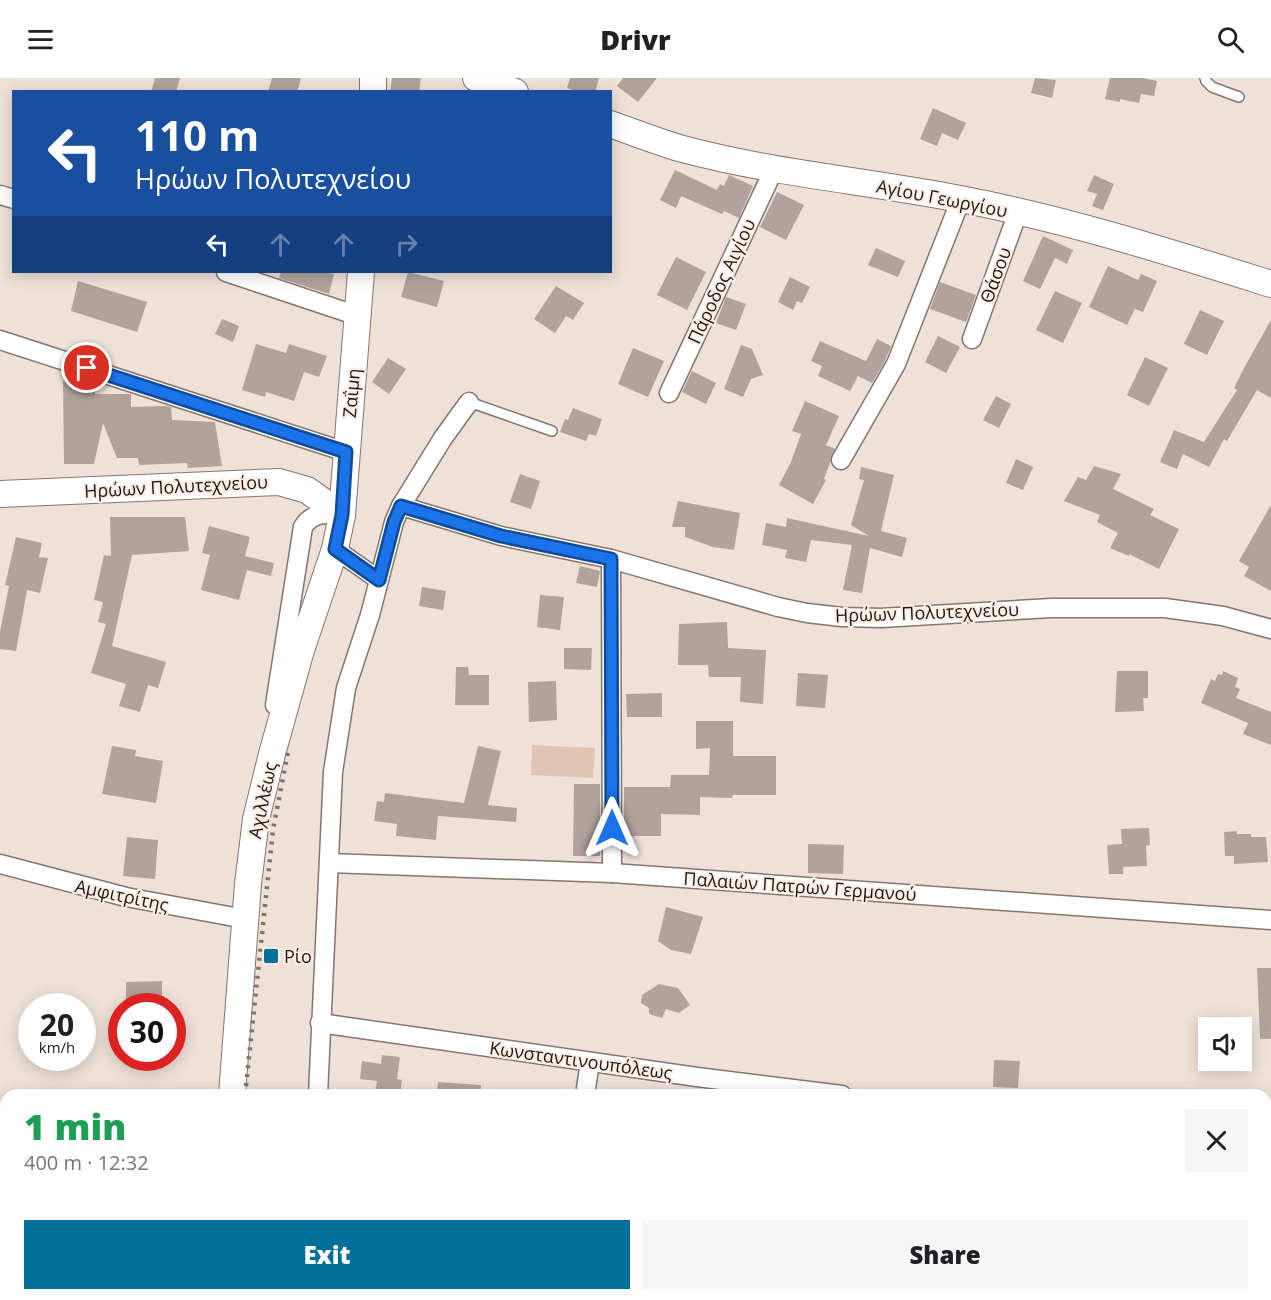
<!DOCTYPE html>
<meta charset="utf-8">
<style>
:root{--surface:#fff;--page:#f6f6f6;--text:#202124;--muted:#757577;--accent:#00709b}
body{margin:0;font-family:"Open Sans",sans-serif;background:var(--page);color:var(--text);height:100vh;display:flex;flex-direction:column;font-size:22px;white-space:nowrap}
*{box-sizing:border-box;margin:0}
p{font-size:20px;color:var(--muted)}
.icon{flex:none;width:33px;height:33px;fill:none;stroke:currentColor;stroke-width:2;stroke-linecap:round;stroke-linejoin:round}
.map{position:relative;flex:1;overflow:hidden}
.details{position:absolute;left:0px;top:1011px;width:1272px;height:212px;display:flex;flex-direction:column;background:var(--surface);border-radius:18px 18px 0 0;box-shadow:0 3px 15px #0003}
.details>*{flex:none}
.banner{position:absolute;left:12px;top:12px;width:600px;height:183px;border-radius:0px;box-shadow:0 3px 15px #0003;background:#1a4fa0;color:#fff;overflow:hidden}
.tools{position:absolute;left:1198px;top:939px;display:grid;gap:12px}
.tools a{display:grid;place-items:center;width:54px;height:54px;border-radius:0px;background:var(--surface);box-shadow:0 3px 15px #0003;font-size:30px}
.speed{position:absolute;left:18px;top:915px;display:flex;gap:12px;font-size:30px;font-weight:700;text-align:center}
.speed>*{display:grid;place-content:center;width:78px;height:78px;border-radius:50%;background:var(--surface);box-shadow:0 3px 15px #0003;line-height:1}
.speed small{font-size:15px;font-weight:400}
.speed .limit{border:9px solid #d22;background:#fff;color:#111}
.pin{position:absolute;display:grid;place-items:center;width:51px;height:51px;color:#fff;margin:-26px;border:3px solid #fff;border-radius:50%;box-shadow:0 2px 6px #0007}
.me{position:absolute;width:66px;margin:-33px;rotate:0deg;stroke-linejoin:round;filter:drop-shadow(0 0 4px #0008)}
.turn{display:flex;align-items:center;gap:21px;height:126px;padding:0 24px;font-size:27px}
.turn .icon{width:78px;height:78px;stroke-width:2.5}
.turn b{display:block;font-size:42px;line-height:51px}
.lanes{display:flex;align-items:center;height:57px;padding:0 24px;background:#0003;justify-content:center;gap:30px;direction:ltr}
.lanes .off{opacity:.35}
.round{display:grid;place-items:center;flex:none;width:63px;height:63px;border-radius:0px;background:var(--page)}
.overview{display:flex;align-items:center;justify-content:space-between;height:102px;padding:0 24px}
h1{font-size:36px;font-weight:800;line-height:45px;color:#1e9e55}
.button{display:flex;gap:12px;margin-top:auto;padding:12px 24px}
.button a{flex:1;height:69px;border-radius:0px;background:var(--accent);color:#fff;font-size:24px;font-weight:800;line-height:69px;text-align:center}
.button a+a{background:var(--page);color:var(--text)}
header{display:flex;justify-content:space-between;align-items:center;height:78px;padding:0 24px;background:var(--surface);font-size:27px;font-weight:800}
.map>svg:first-child{display:block}
</style>
<header><svg class="icon" aria-label="menu" viewBox="0 0 24 24"><path d="M4 6h16M4 12h16M4 18h16"/></svg>Drivr<svg class="icon" aria-label="search" viewBox="0 0 24 24"><circle cx="10" cy="10" r="6"/><path d="M15 15l6 6"/></svg></header>
<div class="map">
<svg width="1271" height="1222" viewBox="0 0 1271 1222">
<rect width="100%" height="100%" fill="#efe1d8"/>
<!-- green -->
<path fill="#e1c5b3" d="M532,667L595,670L593,700L531,697Z"/>
<!-- building -->
<g fill="#b1a39b">
<path d="M155,0H180L176,14H151Z"/>
<path d="M272,0H301L297,14H268Z"/>
<path d="M392,0H421L419,14H390Z"/>
<path d="M570,0H599L595,14H578L567,10Z"/>
<path d="M623,0H657L638,24L617,8Z"/>
<path d="M1035,0L1056,2L1052,20L1031,15Z"/>
<path d="M1110,0H1142L1157,3L1154,18L1141,16L1139,25L1120,21V24L1105,21Z"/>
<path d="M933,30L966,45L958,62L942,55L937,68L920,61Z"/>
<path d="M675,92L717,112L720,106L724,108L729,97L753,108L739,140L724,133L722,136L681,118L676,130L660,122Z"/>
<path d="M1094,97L1114,106L1103,132L1092,128L1097,116L1087,113Z"/>
<path d="M777,114L804,127L786,162L760,149Z"/>
<path d="M1043,158L1073,172L1067,186L1055,180L1040,211L1023,203Z"/>
<path d="M876,170L905,183L898,199L868,187Z"/>
<path d="M676,179L706,194L687,232L657,217Z"/>
<path d="M1108,188L1138,202L1141,196L1157,203L1143,234L1135,231L1127,247L1089,229Z"/>
<path d="M281,194H323L334,196L329,216L279,200Z"/>
<path d="M408,194L444,203L437,229L401,219Z"/>
<path d="M790,199L810,209L802,225L797,223L793,232L778,224Z"/>
<path d="M78,203L147,224L137,254L71,233Z"/>
<path d="M940,204L976,217L966,244L930,231Z"/>
<path d="M556,208L584,225L573,242L566,238L555,255L534,241Z"/>
<path d="M1055,213L1082,225L1063,265L1036,252Z"/>
<path d="M726,219L746,226L736,252L716,245Z"/>
<path d="M1200,232L1224,243L1207,277L1184,266Z"/>
<path d="M222,241L239,248L233,264L215,256Z"/>
<path d="M1271,242V320L1257,312L1227,363L1224,361L1209,389L1183,376L1177,391L1160,384L1174,352L1204,364L1237,312L1234,310L1244,290Z"/>
<path d="M938,258L960,269L946,295L925,284Z"/>
<path d="M877,261L891,268L884,285L872,305L858,298L850,313L818,298L822,288L811,283L820,263L866,283Z"/>
<path d="M256,266L286,275L289,266L327,278L319,299L304,294L294,323L266,314L265,319L242,312Z"/>
<path d="M741,267L752,271L763,297L751,301L743,319L724,311Z"/>
<path d="M633,270L664,283L648,319L618,306Z"/>
<path d="M1145,279L1168,290L1149,328L1127,317Z"/>
<path d="M388,280L406,291L389,316L372,304Z"/>
<path d="M692,293L716,305L706,326L682,314Z"/>
<path d="M88,302L95,305V316H131V329L166,328L171,329L172,342L215,344L222,388L188,390L187,385L139,387L138,380H117L103,345L94,386H64L63,303Z"/>
<path d="M996,318L1011,326L999,350L983,342Z"/>
<path d="M805,323L839,338L826,367L835,371L824,401L826,402L813,426L779,407L791,384L801,356L792,353Z"/>
<path d="M573,330L602,341L596,358L589,356L586,363L560,354L565,341L568,342Z"/>
<path d="M1016,381L1033,389L1023,412L1006,405Z"/>
<path d="M1094,388L1121,396L1113,411L1154,431L1150,437L1179,451L1159,491L1129,476V478L1110,470L1118,455L1097,444L1100,437L1064,423L1078,399L1086,402Z"/>
<path d="M861,389L894,397L881,453L907,460L902,479L870,470L862,515L843,512L852,467L811,462L806,484L785,480L787,472L762,467L766,445L786,449L787,440L869,458L851,447L864,402L859,401Z"/>
<path d="M520,396L540,403L531,431L510,424Z"/>
<path d="M678,423L740,435L734,472L713,469L685,459V449H672Z"/>
<path d="M1271,427V513L1244,498L1249,489L1239,483Z"/>
<path d="M110,439H185L189,473L132,477L112,568L166,584L158,610L148,607L140,634L119,628L126,606L91,595L106,546L98,544L103,524L94,522L104,477L111,478Z"/>
<path d="M209,448L250,459L245,478L274,485L271,498L247,492L239,522L201,512L210,477L202,475Z"/>
<path d="M16,459L42,465L39,479L48,480L40,515L27,512L16,573L0,571V554L9,508L5,507Z"/>
<path d="M580,488L600,493L597,509L576,505Z"/>
<path d="M422,509L446,513L443,532L419,528Z"/>
<path d="M540,517L564,519L560,552L537,549Z"/>
<path d="M727,544L728,570L766,572L763,626L740,624L741,599H709L708,587H678L679,546Z"/>
<path d="M564,570H592L591,592L564,591Z"/>
<path d="M456,589H468L469,597H489V627H455Z"/>
<path d="M1117,593H1148V620H1143L1144,633L1115,634Z"/>
<path d="M1223,593L1238,600L1235,609L1240,611L1236,620L1271,634V667L1243,656L1248,645L1201,625L1211,601L1215,603L1218,596L1222,597Z"/>
<path d="M798,595L828,597L825,630L796,628Z"/>
<path d="M556,603L557,642L529,644L528,604Z"/>
<path d="M662,615V639H627L626,616Z"/>
<path d="M696,643H733V678H776V717H733L732,720L700,719V737L661,736V758H624V709H670L671,697H709L710,670L696,671Z"/>
<path d="M112,668L136,672L135,678L163,683L156,725L102,716Z"/>
<path d="M478,668L501,673L488,727L517,730L516,744L438,738L436,762L396,758L397,746L374,743L377,723L384,724L385,715L464,725Z"/>
<path d="M574,706H600V778H573Z"/>
<path d="M1149,750L1150,767L1146,768L1147,788L1123,789V796H1109L1107,767L1122,766L1121,751Z"/>
<path d="M1237,753V756H1251V759H1266L1268,784L1234,786V778H1225L1224,754Z"/>
<path d="M127,759L158,762L155,801L123,798Z"/>
<path d="M808,766L844,767L843,796L808,795Z"/>
<path d="M666,829L703,839L691,876L671,872L658,863Z"/>
<path d="M1257,890H1271V961H1260Z"/>
<path d="M162,903V928H126V904Z"/>
<path d="M659,906L678,910L690,927L679,935L666,931L662,940L649,936V930L641,925L642,917Z"/>
<path d="M382,977L400,979L397,1001L402,1002L400,1017H375L377,1003L360,1001L362,983L381,986Z"/>
<path d="M994,982L1020,983L1018,1010L993,1009Z"/>
<path d="M438,1004L481,1007V1017H437Z"/>
</g>
<g fill="none" stroke-linecap="round" stroke-linejoin="round">
<defs>
<g id="lane">
<path d="M1205,0L1206,3L1212,9L1239,19"/>
<path d="M469,324L552,353"/>
</g>
<g id="street">
<path d="M0,117L14,121"/>
<path d="M226,194L358,238"/>
<path d="M972,261L1018,134"/>
<path d="M0,262L346,374"/>
<path d="M669,315L774,91"/>
<path d="M841,382L896,286L961,121"/>
<path d="M401,428L443,360L469,324"/>
<path d="M335,471L379,502"/>
<path d="M611,481L612,795"/>
<path d="M275,627L303,449C312,434 326,435 342,437"/>
<path d="M329,785L612,795L1271,842"/>
<path d="M0,786L126,819L245,841"/>
<path d="M320,945L697,999L842,1017"/>
<path d="M318,1017L333,694L346,610L370,537L394,444L401,428L501,458L611,481L778,529L807,535L842,539L881,540L1051,530H1165L1223,538L1271,551"/>
<path d="M585,1017L590,984"/>
<path d="M1266,1089H1271"/>
<path d="M0,1179L6,1181"/>
<path d="M140,1216L161,1222"/>
<path d="M312,1222L313,1216"/>
</g>
<g id="secondary">
<path d="M476,0L515,14"/>
<path d="M373,14V0"/>
<path d="M610,46C633,54 656,63 679,70C771,95 867,103 960,121C1066,141 1169,174 1271,206"/>
<path d="M0,416L279,404L307,412L342,437"/>
<path d="M232,1017L248,806L256,741L272,676L301,572L335,471L342,437L361,194"/>
<path d="M217,1222V1216"/>
</g>
</defs>
<!-- lane casing -->
<use href="#lane" stroke="#83766e" stroke-width="12"/>
<!-- street casing -->
<use href="#street" stroke="#83766e" stroke-width="21"/>
<!-- secondary casing -->
<use href="#secondary" stroke="#83766e" stroke-width="28"/>
<!-- lane -->
<use href="#lane" stroke="#fff" stroke-width="9"/>
<!-- street -->
<use href="#street" stroke="#fff" stroke-width="18"/>
<!-- secondary -->
<use href="#secondary" stroke="#fff" stroke-width="26"/>
<!-- rail -->
<g stroke="#7d746e" stroke-width="4.5" stroke-dasharray="3 6" stroke-linecap="butt">
<path d="M245,1017L273,752L288,674"/>
<path d="M227,1222V1216"/>
</g>
</g>
<g fill="none" stroke-linecap="round" stroke-linejoin="round">
<defs>
<path id="route" d="M87,290L346,374L342,437L335,471L379,502L394,444L401,428L501,458L611,481L612,750"/>
</defs>
<!-- route casing -->
<use href="#route" stroke="#114b97" stroke-width="15"/>
<!-- route -->
<use href="#route" stroke="#1a73e8" stroke-width="10"/>
</g>
<!-- markers -->
<rect fill="#00709b" stroke="#fdeee5" stroke-width="2" x="263" y="870" width="16" height="16" rx="3"/>
<g text-anchor="middle" dominant-baseline="central" stroke-width="4.5" stroke-linejoin="round" paint-order="stroke">
<!-- street labels -->
<g font-size="18" fill="#1c1714" stroke="#fdeee5">
<text transform="translate(942 120) rotate(11)">Αγίου Γεωργίου</text>
<text transform="translate(995 197) rotate(-70)">Θάσου</text>
<text transform="translate(721 203) rotate(-65)">Πάροδος Αιγίου</text>
<text transform="translate(351 315) rotate(-85)">Ζαΐμη</text>
<text transform="translate(176 408) rotate(-3)">Ηρώων Πολυτεχνείου</text>
<text transform="translate(927 534) rotate(-2)">Ηρώων Πολυτεχνείου</text>
<text transform="translate(262 722) rotate(-78)">Αχιλλέως</text>
<text transform="translate(800 808) rotate(4)">Παλαιών Πατρών Γερμανού</text>
<text transform="translate(122 817) rotate(12)">Αμφιτρίτης</text>
<text transform="translate(581 982) rotate(8)">Κωνσταντινουπόλεως</text>
</g>
<!-- poi labels -->
<g font-size="18" fill="#1c1714" stroke="#fdeee5" text-anchor="start">
<text x="284" y="878">Ρίο</text>
</g>
</g>
</svg>
<div class="tools">
<a><svg class="icon" aria-label="sound" viewBox="0 0 24 24"><path d="M4 9h4l5-4v14l-5-4H4zM17 9q2 3 0 6"/></svg></a>
</div>
<div class="speed"><div>20<small>km/h</small></div><div class="limit">30</div></div>
<div class="pin" style="left:87px;top:290px;background:#d93025"><svg class="icon" aria-label="arrive" viewBox="0 0 24 24"><path d="M6 21V4h12l-3 4 3 4H6"/></svg></div>
<svg class="me" style="left:612px;top:750px" viewBox="-20 -20 40 40"><path d="M0-17L14 15 0 8-14 15z" fill="#1a73e8" stroke="#fff" stroke-width="4"/></svg>
<div class="banner">
<div class="turn"><svg class="icon" aria-label="left" viewBox="0 0 24 24"><path d="M17 20v-9H6M10 6l-5 5 5 5"/></svg><div><b>110 m</b>Ηρώων Πολυτεχνείου</div></div>
<div class="lanes"><svg class="icon" aria-label="left" viewBox="0 0 24 24"><path d="M17 20v-9H6M10 6l-5 5 5 5"/></svg><svg class="icon off" aria-label="ahead" viewBox="0 0 24 24"><path d="M12 20V5M6 11l6-6 6 6"/></svg><svg class="icon off" aria-label="ahead" viewBox="0 0 24 24"><path d="M12 20V5M6 11l6-6 6 6"/></svg><svg class="icon off" aria-label="right" viewBox="0 0 24 24"><path d="M7 20v-9h11M14 6l5 5-5 5"/></svg></div>
</div>
<section class="details">
<div class="overview"><div><h1>1 min</h1><p>400 m · 12:32</p></div><a class="round"><svg class="icon" aria-label="close" viewBox="0 0 24 24"><path d="M6 6l12 12M18 6L6 18"/></svg></a></div>
<div class="button"><a>Exit</a><a>Share</a></div>
</section>
</div>
